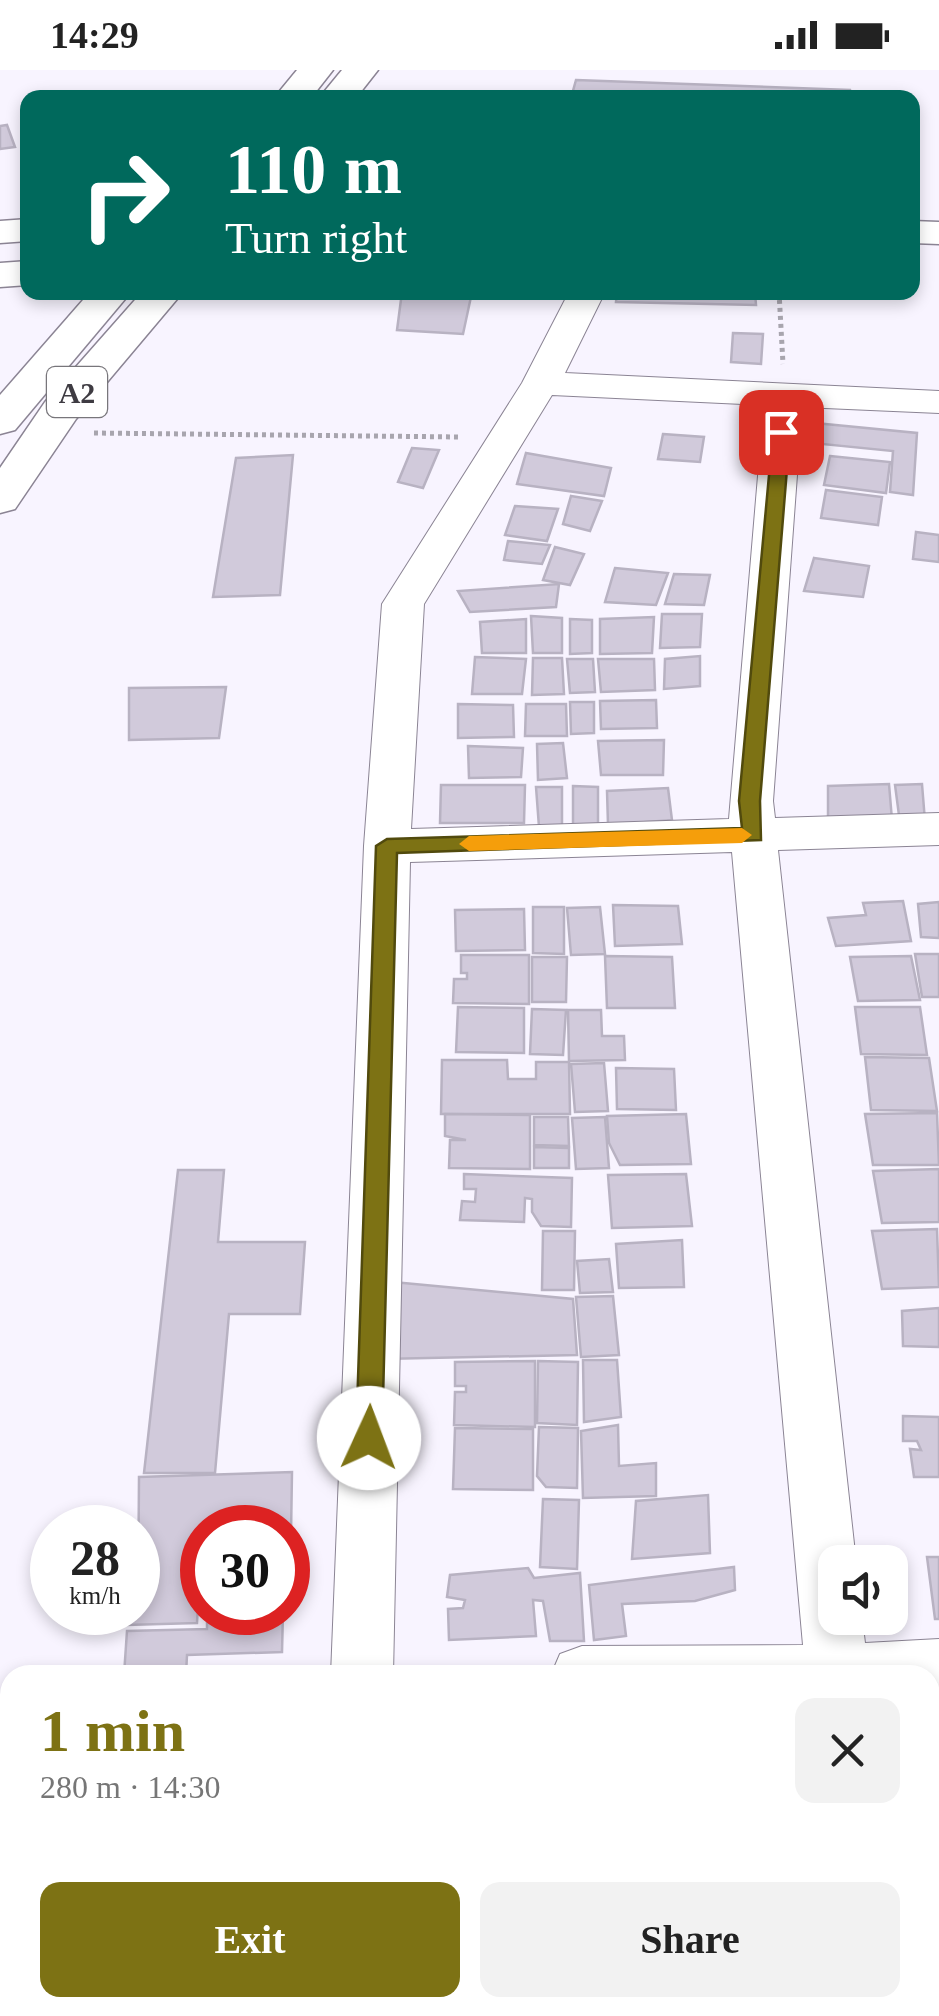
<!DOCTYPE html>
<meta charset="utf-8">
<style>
:root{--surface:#fff;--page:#f2f2f2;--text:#222;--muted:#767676;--accent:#7d7214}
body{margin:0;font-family:"Times New Roman",serif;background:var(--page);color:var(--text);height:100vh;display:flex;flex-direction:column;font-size:38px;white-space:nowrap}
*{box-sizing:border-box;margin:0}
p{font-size:32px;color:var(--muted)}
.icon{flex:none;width:55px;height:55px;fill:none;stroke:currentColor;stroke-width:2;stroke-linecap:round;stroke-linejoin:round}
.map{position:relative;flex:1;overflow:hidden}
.drawer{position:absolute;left:0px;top:1595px;width:940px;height:352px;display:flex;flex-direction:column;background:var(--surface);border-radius:30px 30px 0 0;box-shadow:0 5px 15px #0003}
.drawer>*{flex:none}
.hud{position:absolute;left:20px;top:20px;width:900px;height:210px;border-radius:20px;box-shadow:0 5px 15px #0003;background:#00695c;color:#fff;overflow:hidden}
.controls{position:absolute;left:818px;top:1475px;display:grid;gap:20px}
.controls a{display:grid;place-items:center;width:90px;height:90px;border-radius:20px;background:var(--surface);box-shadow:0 5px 15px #0003;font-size:50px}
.speed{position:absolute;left:30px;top:1435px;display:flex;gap:20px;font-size:50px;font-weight:700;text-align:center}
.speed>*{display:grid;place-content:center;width:130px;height:130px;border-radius:50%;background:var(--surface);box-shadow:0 5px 15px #0003;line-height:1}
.speed small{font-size:25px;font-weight:400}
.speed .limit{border:15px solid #d22;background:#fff;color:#111}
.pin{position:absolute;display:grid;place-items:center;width:85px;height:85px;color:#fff;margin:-42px;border-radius:20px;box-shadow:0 5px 15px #0006}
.me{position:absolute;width:110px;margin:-55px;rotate:2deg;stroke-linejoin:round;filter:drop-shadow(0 0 8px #0008)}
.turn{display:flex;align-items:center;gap:35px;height:210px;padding:0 40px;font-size:45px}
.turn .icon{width:130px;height:130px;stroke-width:2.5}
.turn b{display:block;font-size:70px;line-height:85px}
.round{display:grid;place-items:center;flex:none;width:105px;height:105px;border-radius:20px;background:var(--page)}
.summary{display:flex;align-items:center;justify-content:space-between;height:170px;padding:0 40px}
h1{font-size:60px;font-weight:700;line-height:75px;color:var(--accent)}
.primary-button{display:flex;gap:20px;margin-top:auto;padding:20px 40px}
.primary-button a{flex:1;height:115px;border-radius:20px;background:var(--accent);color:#fff;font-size:40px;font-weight:700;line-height:115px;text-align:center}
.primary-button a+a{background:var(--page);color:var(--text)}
.status{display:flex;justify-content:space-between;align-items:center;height:70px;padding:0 50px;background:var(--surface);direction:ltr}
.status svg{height:28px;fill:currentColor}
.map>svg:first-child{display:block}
</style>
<div class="status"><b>14:29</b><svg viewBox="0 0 49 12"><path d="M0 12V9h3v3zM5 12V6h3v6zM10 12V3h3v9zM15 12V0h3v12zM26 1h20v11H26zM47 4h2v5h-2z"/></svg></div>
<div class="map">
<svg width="939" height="1946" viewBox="0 0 939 1946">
<rect width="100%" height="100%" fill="#f8f4ff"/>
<!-- building -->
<g fill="#d1cadb" stroke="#b8b2c2" stroke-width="2.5">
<path d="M576,10L850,20L851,28H571Z"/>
<path d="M7,55L15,77L0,79V56Z"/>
<path d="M402,222H472L463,264L397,260Z"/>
<path d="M617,222H755L756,235L616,232Z"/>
<path d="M733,263L763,264L761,294L731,292Z"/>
<path d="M815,353L917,363L913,425L890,422L893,381L812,373Z"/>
<path d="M663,364L704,367L700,392L658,389Z"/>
<path d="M412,378L439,380L423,418L398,412Z"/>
<path d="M526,383L611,398L604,426L517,414Z"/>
<path d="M293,385L280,525L213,527L236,388Z"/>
<path d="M830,386L890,392L886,423L824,415Z"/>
<path d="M826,420L882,427L878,455L821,448Z"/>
<path d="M571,426L602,431L590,461L563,454Z"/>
<path d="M515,436L558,439L547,471L505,465Z"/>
<path d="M916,462L939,465V492L913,489Z"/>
<path d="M508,471L550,475L542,494L504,490Z"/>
<path d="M555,477L584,484L570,515L543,510Z"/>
<path d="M814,488L869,496L863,527L804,521Z"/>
<path d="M615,498L668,503L656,535L605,532Z"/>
<path d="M674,504L710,505L704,535L665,534Z"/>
<path d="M559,514L556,537L470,542L458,521Z"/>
<path d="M662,544H702L700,577L660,578Z"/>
<path d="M531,546L562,548V583H533Z"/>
<path d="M654,547L652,583L600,584V549Z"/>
<path d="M526,549V583H482L480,552Z"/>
<path d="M570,549L592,550V583L570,584Z"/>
<path d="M700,586V616L664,619L665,589Z"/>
<path d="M475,587L526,589L522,624H472Z"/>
<path d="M533,588H562L564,624L532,625Z"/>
<path d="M567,589H593L595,622L570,623Z"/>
<path d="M598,589H654L655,620L601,622Z"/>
<path d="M226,617L219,668L129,670V618Z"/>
<path d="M656,630L657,658L601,659L600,631Z"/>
<path d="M570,632H594V663L571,664Z"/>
<path d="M458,634L513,635L514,667L458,668Z"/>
<path d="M526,634H566L567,666H525Z"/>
<path d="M664,670L663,705H601L598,671Z"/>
<path d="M563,673L567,708L538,710L537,674Z"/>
<path d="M468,676L523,678L521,707L469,708Z"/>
<path d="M889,714L892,750L828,752V716Z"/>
<path d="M922,714L925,751L900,753L895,715Z"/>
<path d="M441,715H525L524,753H440Z"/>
<path d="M573,716L598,717V754L573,755Z"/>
<path d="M536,717H562V756L539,757Z"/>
<path d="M668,718L672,750L608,755L607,721Z"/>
<path d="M903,831L911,871L836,876L828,848L866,845L863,833Z"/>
<path d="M939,832V868L921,867L918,834Z"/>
<path d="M613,835L678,836L682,874L615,876Z"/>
<path d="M533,837H564V884L533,883Z"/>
<path d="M600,837L605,884L571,885L567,838Z"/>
<path d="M524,839L525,880L456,881L455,840Z"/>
<path d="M915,884H939V927H922Z"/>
<path d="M461,885H529V934L453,933L454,909H467V903H461Z"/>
<path d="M605,886L672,887L675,938H607Z"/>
<path d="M911,886L920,930L858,931L850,887Z"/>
<path d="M532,887H567L566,932H532Z"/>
<path d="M458,937L524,938V983L456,982Z"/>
<path d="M855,937H920L927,985L861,984Z"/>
<path d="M532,939L566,940L563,985L530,984Z"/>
<path d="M568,940H601L602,966H624L625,990L569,991Z"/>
<path d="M865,987L929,988L937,1041L871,1040Z"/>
<path d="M442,990H507L508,1009H536V992H569L570,1044H441Z"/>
<path d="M604,993L608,1041L575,1042L571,994Z"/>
<path d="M616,998L674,999L676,1040L617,1039Z"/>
<path d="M937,1043L939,1095H873L865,1044Z"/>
<path d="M445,1044L530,1045V1099L449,1098L450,1070H466L445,1066Z"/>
<path d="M686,1044L691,1094L620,1095L609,1073L607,1046Z"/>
<path d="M534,1047H568L569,1076L534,1075Z"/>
<path d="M605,1047L609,1098L576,1099L572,1048Z"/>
<path d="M534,1077L569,1078V1098H534Z"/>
<path d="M939,1099V1152L882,1153L873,1101Z"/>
<path d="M178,1100H224L218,1172H305L300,1244H229L215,1403H144Z"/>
<path d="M464,1104L572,1108L571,1157L541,1156L532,1142V1129L525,1128L524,1152L460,1150L462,1131L475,1132L476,1119H464Z"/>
<path d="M686,1104L692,1156L612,1158L608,1105Z"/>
<path d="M937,1159L939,1217L882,1219L872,1161Z"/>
<path d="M543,1161H575L574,1220H542Z"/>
<path d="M682,1170L684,1217L619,1218L616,1174Z"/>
<path d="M609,1189L613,1222L580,1223L577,1191Z"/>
<path d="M393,1212L573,1229L577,1285L382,1289Z"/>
<path d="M613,1226L619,1285L581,1287L576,1227Z"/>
<path d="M939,1238V1277L903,1276L902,1241Z"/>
<path d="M583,1290H617L621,1347L584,1352Z"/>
<path d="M535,1291V1357L454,1355L455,1322H466V1316H455V1292Z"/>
<path d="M538,1291L578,1292L577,1355L537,1353Z"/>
<path d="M903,1346L939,1347V1407H914L910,1379L921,1380L917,1371H903Z"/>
<path d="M618,1355L619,1396L656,1393V1426L583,1428L581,1361Z"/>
<path d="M539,1357L578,1358L577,1418L546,1417L537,1406Z"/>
<path d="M455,1358L533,1359V1420L453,1419Z"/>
<path d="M292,1402L291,1465L288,1458H202L197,1553L127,1555L128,1542H138L139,1407Z"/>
<path d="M708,1425L710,1483L632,1489L636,1431Z"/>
<path d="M543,1429L579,1430L577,1499L540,1497Z"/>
<path d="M927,1487H939V1549H935Z"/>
<path d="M734,1497L735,1520L695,1531L622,1534L626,1566L594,1570L589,1515Z"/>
<path d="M528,1498L534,1508L580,1503L584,1571H550L543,1531L533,1530L536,1566L449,1570L448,1539L463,1538L465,1530L447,1527L450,1505Z"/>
<path d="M207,1542H283L282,1582L187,1585L186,1605H124L127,1561L207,1559Z"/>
</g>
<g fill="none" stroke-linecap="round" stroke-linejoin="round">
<defs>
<g id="street">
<path d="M569,222H605L565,303L939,321V343L802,337L773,731L775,748L939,743V775L778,780L856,1492H835V1548H862L865,1573L939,1569V1627L930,1628V1605H551L560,1584L582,1576L803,1575L732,782L410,792L393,1605H331L364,776L382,534L522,313ZM552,325L764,335L729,749L411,759L424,534Z"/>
<rect x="317" y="1938" width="68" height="8"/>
</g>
<g id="secondary">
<path d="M28,149V171L0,173V151Z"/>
<path d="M912,151L939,152V174L912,173Z"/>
<path d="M28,191V215L0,217V193Z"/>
</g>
<g id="highway">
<path d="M297,0H333L311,28H274Z"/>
<path d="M342,0H378L356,28H319Z"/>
<path d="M90,222H131L15,360L0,364V325Z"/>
<path d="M142,222H183L76,349L15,439L0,443V398L45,332Z"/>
</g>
</defs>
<!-- street casing -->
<use href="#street" stroke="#8b8494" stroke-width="2"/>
<!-- secondary casing -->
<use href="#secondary" stroke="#8b8494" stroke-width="3"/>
<!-- highway casing -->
<use href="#highway" stroke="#8b8494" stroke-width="3"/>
<!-- path -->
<g stroke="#a8a5ae" stroke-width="5" stroke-dasharray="4 4" stroke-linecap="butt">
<path d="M779,222L783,294"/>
<path d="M94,363L461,367"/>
</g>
<!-- street -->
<use href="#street" fill="#fff" fill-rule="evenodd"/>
<!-- secondary -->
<use href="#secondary" fill="#fff" fill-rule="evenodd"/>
<!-- highway -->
<use href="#highway" fill="#fff" fill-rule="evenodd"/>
</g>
<!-- route -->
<path fill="#7d7214" stroke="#514a0d" stroke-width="2.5" d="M781,357L790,362L760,731L761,770L397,783L382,1368L378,1376H360L356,1368L376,776L387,769L742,758L739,731L773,362Z"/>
<!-- slow -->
<path fill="#f59e0b" d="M742,758L752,765L742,773L469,781L459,774L469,766Z"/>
<g text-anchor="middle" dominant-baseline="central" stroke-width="9" stroke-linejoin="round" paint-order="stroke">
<!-- shield labels -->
<rect fill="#fff" stroke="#78767b" stroke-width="2.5" x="47" y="297" width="60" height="50" rx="8"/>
<g font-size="30" font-weight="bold" fill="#3e3b42">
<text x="77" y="322">A2</text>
</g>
</g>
</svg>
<div class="controls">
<a><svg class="icon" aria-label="sound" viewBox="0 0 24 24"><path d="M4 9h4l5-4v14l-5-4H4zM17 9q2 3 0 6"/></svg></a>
</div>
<div class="speed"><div>28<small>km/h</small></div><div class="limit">30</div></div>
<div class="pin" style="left:781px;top:362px;background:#d93025"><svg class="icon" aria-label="arrive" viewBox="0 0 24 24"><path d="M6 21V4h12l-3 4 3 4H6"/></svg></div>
<svg class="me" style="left:369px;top:1368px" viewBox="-20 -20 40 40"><circle r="19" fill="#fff"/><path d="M0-13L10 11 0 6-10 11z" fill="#7d7214"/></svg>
<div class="hud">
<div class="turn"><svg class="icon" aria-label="right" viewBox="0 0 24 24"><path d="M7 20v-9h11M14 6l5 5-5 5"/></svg><div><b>110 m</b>Turn right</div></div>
</div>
<section class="drawer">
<div class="summary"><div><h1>1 min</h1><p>280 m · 14:30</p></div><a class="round"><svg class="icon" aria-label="close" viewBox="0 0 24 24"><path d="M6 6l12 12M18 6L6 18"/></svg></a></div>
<div class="primary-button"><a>Exit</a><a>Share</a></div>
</section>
</div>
